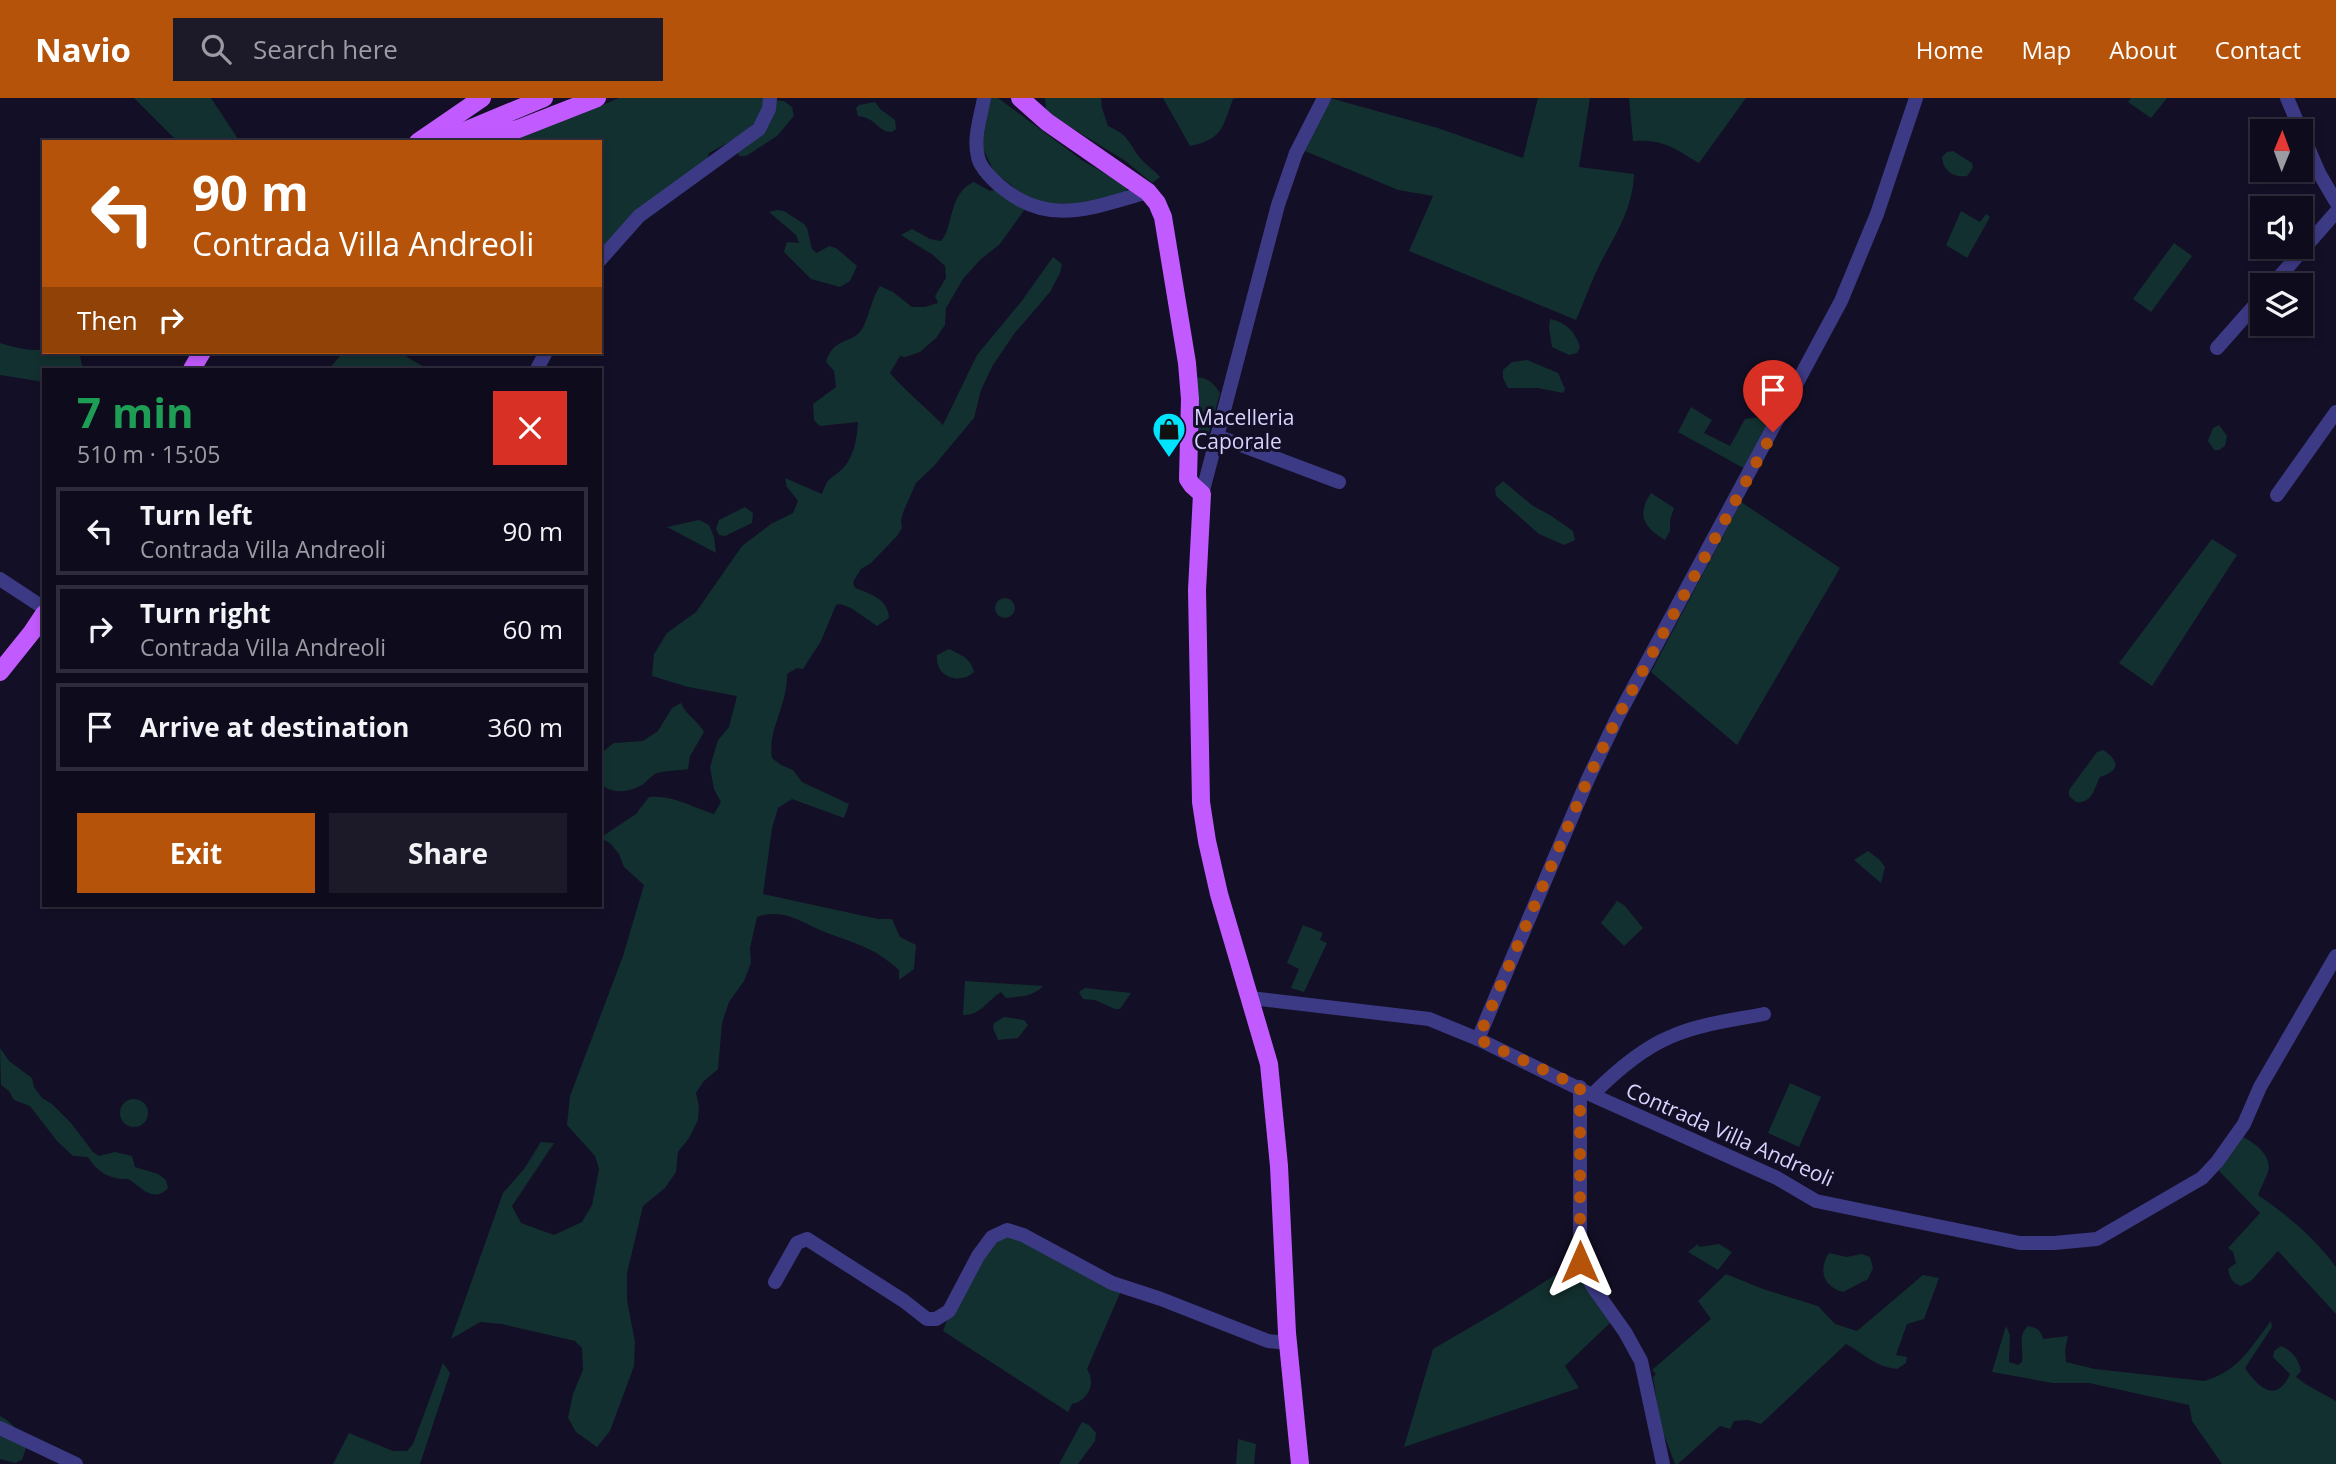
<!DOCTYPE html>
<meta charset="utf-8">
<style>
:root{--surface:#0e0b1c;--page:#1c1929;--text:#f1f3f6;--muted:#9b9ba3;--line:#2e2b3b;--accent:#b45309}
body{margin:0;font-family:"Open Sans",sans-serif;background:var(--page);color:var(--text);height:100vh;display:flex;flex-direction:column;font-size:26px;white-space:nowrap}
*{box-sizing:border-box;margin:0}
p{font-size:23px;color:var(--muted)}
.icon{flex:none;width:38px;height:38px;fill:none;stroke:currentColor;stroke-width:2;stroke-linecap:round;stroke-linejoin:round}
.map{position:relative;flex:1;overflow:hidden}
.details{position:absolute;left:42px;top:270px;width:560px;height:539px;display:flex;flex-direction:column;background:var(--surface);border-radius:0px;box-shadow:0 4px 10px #0003,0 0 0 2px var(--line)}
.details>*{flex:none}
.banner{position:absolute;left:42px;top:42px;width:560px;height:214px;border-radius:0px;box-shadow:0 4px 10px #0003,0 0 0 2px var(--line);background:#b45309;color:#fff;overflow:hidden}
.needle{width:46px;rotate:1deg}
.fabs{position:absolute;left:2250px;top:21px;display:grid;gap:14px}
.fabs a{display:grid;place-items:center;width:63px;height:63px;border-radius:0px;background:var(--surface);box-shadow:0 4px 10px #0003,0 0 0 2px var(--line);font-size:35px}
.pin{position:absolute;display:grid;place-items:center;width:60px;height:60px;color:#fff;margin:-72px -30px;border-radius:50% 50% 50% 0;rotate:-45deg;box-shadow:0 0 7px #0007}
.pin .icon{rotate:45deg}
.me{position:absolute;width:77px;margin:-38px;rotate:0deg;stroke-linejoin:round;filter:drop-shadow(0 0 5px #0008)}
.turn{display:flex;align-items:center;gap:24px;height:147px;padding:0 35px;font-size:32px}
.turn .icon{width:91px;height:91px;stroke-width:2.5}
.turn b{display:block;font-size:49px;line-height:60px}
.then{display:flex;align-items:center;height:66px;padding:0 35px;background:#0003;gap:14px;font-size:26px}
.round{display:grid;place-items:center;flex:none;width:74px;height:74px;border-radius:0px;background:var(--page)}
.headline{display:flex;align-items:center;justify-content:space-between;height:119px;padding:0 35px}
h1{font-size:42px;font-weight:700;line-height:52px;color:#1e9e55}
.primary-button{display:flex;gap:14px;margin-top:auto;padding:14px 35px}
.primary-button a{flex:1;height:80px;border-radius:0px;background:var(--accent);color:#fff;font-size:28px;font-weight:700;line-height:80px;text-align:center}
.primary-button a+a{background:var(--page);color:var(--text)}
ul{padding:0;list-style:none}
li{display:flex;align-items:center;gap:21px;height:88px;margin:0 14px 10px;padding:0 21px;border:4px solid var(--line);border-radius:0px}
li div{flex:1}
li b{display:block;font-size:26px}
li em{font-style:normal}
header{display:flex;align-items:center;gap:42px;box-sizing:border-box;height:98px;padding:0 35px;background:var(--accent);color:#fff}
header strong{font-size:33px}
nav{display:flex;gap:38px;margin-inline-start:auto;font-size:24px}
.search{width:490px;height:63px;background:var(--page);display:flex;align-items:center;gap:18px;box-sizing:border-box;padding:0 24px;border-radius:0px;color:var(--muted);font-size:26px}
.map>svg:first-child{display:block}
</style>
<header>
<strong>Navio</strong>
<div class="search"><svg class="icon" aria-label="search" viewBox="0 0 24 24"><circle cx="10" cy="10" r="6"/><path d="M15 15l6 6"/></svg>Search here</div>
<nav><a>Home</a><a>Map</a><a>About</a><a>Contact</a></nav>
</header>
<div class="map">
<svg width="2336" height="1366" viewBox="0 0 2336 1366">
<rect width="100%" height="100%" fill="#130f26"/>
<!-- green -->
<g fill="#12302f">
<path d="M134,0H211L240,44H178Z"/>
<path d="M619,0H767L759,22L735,41L709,55L706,64L600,155V44H461L578,17Z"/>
<path d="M990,0H998L1083,63L1122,85L1127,90L1126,94L1084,106L1046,107L1025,98L994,74L982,48Z"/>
<path d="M1045,0H1101L1102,10L1108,28C1129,37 1128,44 1140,60C1146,67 1154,72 1160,79L1152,85L1127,64L1046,14Z"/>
<path d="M1163,0H1237L1233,1C1222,31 1222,41 1190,48Z"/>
<path d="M1330,0L1438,30L1523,60L1538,0H1590L1579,69L1634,76C1633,109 1617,134 1602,162C1592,181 1585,202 1576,222L1409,153L1433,98L1398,92L1305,53Z"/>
<path d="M1629,0H1746L1699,65C1673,50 1664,41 1633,43Z"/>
<path d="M2131,0H2167L2151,20L2128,4Z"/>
<path d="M775,2L784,3L792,9L794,18L777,38L746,58H739L737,52Z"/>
<path d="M875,4L880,11L895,22L896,31L892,34C877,34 877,20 858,18L856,10L859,7Z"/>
<path d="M1953,53L1972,65L1973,70L1967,78C1953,80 1943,73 1942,59L1947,54Z"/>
<path d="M974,84L990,93L997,91L1025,111L1000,146L981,161L963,181L946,210L945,227L936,240L920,254L905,259L900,258L890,275C906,294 926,309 943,327L977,257L1021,204L1053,159L1062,166L1060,175L1050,194L1014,236L993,267L981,292L974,320L933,369L916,385L904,412L901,422L902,430L897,438L871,465L861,471L853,484L855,490C871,496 888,501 889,520L877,528L851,510L840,506L836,507L821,543L803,571L797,570L787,576C788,607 767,632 772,660L781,667L793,672L802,684L849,706L844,720L792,701L778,710L772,730L763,796L878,821H892L900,839L916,847L914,871L899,882V872C874,850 860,847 830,836C804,827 786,809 757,819L750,850L751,865L744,883L729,904L722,925L718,971L703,984L696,995L699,1008L698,1022L689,1040L678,1054L676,1074L665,1090L643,1108L627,1175V1202L635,1244L634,1268L610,1333L597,1349L576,1334L568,1320L573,1296L583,1272L582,1250L575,1243L502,1226L480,1224L451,1241L503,1095L524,1071L541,1044L554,1045L512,1108L521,1125L554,1137L582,1124L592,1107L599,1071L595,1058L567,1027L570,998L623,858L644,787L624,769L619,756L610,745L600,740L636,716L649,699C674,697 691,709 714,716L721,704L714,691L710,669L718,642L729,629L737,598L688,589L652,578L654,556L667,535L696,514L742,448L771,426L793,415L798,403L787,389L785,380L822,396C828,380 828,383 840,373C854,361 857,341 858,324L820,328L814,322L813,306L836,289L834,273L826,264C833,239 853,246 862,231C870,217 871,201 880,188L893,194L912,209H925L938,205L935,198L946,180L945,168L933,157L901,137L912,131L930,141L941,143C954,129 948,95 974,84Z"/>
<path d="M777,112L784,113L804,126L807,130L812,151L817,155L829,148L836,150L857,168L850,183L840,189L811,181L784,154L787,144L799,145L796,137L769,114Z"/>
<path d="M1961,113L1980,124L1986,116L1990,119L1967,160L1946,147Z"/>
<path d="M2174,145L2192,158L2151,214L2133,201Z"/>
<path d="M1550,221C1566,224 1575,234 1580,249L1577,255L1569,257L1552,249L1549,230Z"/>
<path d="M0,245C14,249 29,254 44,251V254H79L83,271H44V284L0,277Z"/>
<path d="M343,254H398L428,271H329Z"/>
<path d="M1527,262L1558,275L1565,291L1563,295L1538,290H1508L1503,280V272L1512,264Z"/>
<path d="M1192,279C1207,279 1212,283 1220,295L1209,335L1196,341Z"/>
<path d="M1691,309L1712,322L1704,335L1730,348L1745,321L1762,319L1773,323L1747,372L1678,334Z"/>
<path d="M2219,327L2227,338L2225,348L2219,352H2214L2208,343L2213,330Z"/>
<path d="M1503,383L1533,408L1550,417L1573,433L1575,442L1564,447L1539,436L1496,398L1495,390Z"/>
<path d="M1651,395L1674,410L1670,422V433L1665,442C1644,429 1636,418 1651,395Z"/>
<path d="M1741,404L1840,470L1737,647L1651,574Z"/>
<path d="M745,409L753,415L752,425L725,438L719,437L716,431L719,422Z"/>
<path d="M699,422L709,427L714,439L716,455L667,429Z"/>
<path d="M2212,441L2237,457L2152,588L2119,565Z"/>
<circle cx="1005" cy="510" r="10"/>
<path d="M949,551C961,557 971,560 974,574C960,587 935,580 937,557Z"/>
<path d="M681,605C686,617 697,622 704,634L690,658L688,671C678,673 663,672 655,676C650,679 646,684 642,687C627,695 613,696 600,686V656L614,645L643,643L658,633L672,610Z"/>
<path d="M2103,652C2120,663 2120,673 2100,679C2094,691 2092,706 2076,704L2069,698V692L2097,654Z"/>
<path d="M1868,753L1880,762L1885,769L1881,785L1854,762Z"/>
<path d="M1617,803L1624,807L1643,830L1624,848L1601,825Z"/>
<path d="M1303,827L1323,835L1320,842L1327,845L1304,894L1291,890L1299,871L1287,865Z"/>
<path d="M965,883L1043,888C1033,899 1020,898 1006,900L1001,894C987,903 981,917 963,917Z"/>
<path d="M1085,890L1131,895L1120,911H1115L1095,902L1083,901L1079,894Z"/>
<path d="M1004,919L1024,922L1028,927L1018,940L998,942L993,930L994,925Z"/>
<path d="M0,950L9,963L32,980L34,989L42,1000L52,1006L71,1025L93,1054L99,1058L115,1054L132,1058L135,1069L158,1076L166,1082L168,1090C153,1106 142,1089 128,1081C110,1082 97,1074 88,1059L73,1058L57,1043L30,1008L14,1002L9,993L1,987Z"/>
<path d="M1790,985L1821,999L1799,1049L1768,1035Z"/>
<circle cx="134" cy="1015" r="14"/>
<path d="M2241,1038C2254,1044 2273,1058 2268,1074C2265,1082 2261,1089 2258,1097C2287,1117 2315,1140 2336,1169V1216L2278,1153L2251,1183L2241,1188C2232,1185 2230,1180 2228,1171L2236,1165L2233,1154L2228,1150L2260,1115L2219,1073Z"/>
<path d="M1016,1138L1121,1193L1087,1271C1097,1286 1087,1303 1072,1306L1068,1314L943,1233C956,1198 975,1168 998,1140Z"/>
<path d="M1698,1146L1699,1149L1719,1146L1732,1154L1718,1172L1688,1154Z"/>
<path d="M1829,1155L1846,1159L1862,1156L1870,1159L1873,1170L1868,1181L1843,1194C1823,1189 1818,1171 1829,1155Z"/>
<path d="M1579,1162L1612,1223L1565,1268L1579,1290L1404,1349L1433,1251L1500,1212Z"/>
<path d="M1726,1176L1763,1191L1818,1208L1835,1226L1857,1233L1923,1177L1939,1180L1924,1221L1907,1226L1896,1257L1907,1259L1906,1265L1897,1271C1876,1269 1864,1256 1846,1246L1761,1326L1748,1322L1734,1323L1730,1331L1720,1328L1678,1366H1675L1661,1329L1653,1279L1656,1276L1652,1272L1711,1221L1698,1203Z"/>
<path d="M2271,1223L2272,1229L2245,1270C2258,1289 2276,1307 2290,1276L2273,1259L2274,1253L2281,1248C2291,1252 2299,1261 2301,1273L2296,1279L2307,1287L2336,1303V1366H2222L2192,1323L2189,1307L2089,1285H2053L1992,1274L2006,1228L2010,1237L2009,1264L2018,1267L2022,1264C2024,1251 2017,1238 2028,1228C2037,1230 2041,1232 2043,1241L2068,1238L2065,1252L2066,1264L2095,1271L2204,1283C2239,1273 2250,1250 2271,1223Z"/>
<path d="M443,1265L450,1275L420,1366H333L349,1335L393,1353H407L413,1346Z"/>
<path d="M0,1318C14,1325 20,1336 26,1350L22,1362L15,1365L0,1361Z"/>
<path d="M1082,1324L1089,1327L1096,1335L1095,1343L1078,1366H1059Z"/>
<path d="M1238,1341L1256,1346L1254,1366H1236Z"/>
</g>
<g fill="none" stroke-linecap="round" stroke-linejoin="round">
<!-- minor -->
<g stroke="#3d3a85" stroke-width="14">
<path d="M984,0C981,18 973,40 978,59C980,70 992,81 1000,88C1049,130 1093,109 1148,94"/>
<path d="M2287,0L2319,75L2336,104"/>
<path d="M600,162L639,118L759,31L769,11L770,0"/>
<path d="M2272,187L2336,114"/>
<path d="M2217,250L2263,198"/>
<path d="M537,271L546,254"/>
<path d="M1217,338L1339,384"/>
<path d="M1202,396L1278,107L1296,55L1324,0"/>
<path d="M2277,397L2336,314"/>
<path d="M0,481L44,510"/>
<path d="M1251,900L1429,921L1478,941L1592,997L1777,1080L1816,1103L2020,1145H2054L2097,1141L2202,1080L2217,1064L2244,1026L2260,989L2336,858"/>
<path d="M1478,941L1588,681L1617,620L1841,203L1877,116L1916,0"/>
<path d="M1580,989V1165L1593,1189L1625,1234L1641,1263L1663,1366"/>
<path d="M1592,997C1614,975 1641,951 1670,939C1698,926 1734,922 1764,916"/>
<path d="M775,1184L797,1145L807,1141L904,1203L927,1221H936L949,1213L978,1158L992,1139L1007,1132L1023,1137L1112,1185L1161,1201L1268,1243L1288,1245"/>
<path d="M0,1330L76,1366"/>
</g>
<!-- major -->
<g stroke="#c25bff" stroke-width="18">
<path d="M1020,0L1047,24L1148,94L1157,105L1163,119L1187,265L1190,301L1188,381L1192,387L1202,396L1197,492L1201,704L1207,743L1219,796L1269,966L1279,1068L1287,1235L1300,1366"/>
<path d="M452,39L518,31L597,0"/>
<path d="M418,44L482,0"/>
<path d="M438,44L544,0"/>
<path d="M192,271L202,254"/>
<path d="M0,574L32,534L44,516"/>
</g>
</g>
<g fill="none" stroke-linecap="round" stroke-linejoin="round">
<!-- route -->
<path stroke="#b45309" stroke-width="12" stroke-dasharray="0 21.6" d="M1580,1164V989L1478,941L1588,681L1617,620L1773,334"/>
</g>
<!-- icons -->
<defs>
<symbol id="shop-pin" viewBox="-11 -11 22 30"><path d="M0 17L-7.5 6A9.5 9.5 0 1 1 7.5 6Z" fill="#00e5ff" stroke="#130f26"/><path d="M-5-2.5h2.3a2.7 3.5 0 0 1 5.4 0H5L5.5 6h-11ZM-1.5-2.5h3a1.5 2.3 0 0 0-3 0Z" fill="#111"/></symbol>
</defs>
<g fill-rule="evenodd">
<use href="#shop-pin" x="1150" y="312" width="38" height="52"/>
</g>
<g text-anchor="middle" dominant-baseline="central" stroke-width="6" stroke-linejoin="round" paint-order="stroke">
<!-- poi labels -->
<g font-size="21" fill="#d9d4ff" stroke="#130f26" text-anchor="start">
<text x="1194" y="319">Macelleria<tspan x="1194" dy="24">Caporale</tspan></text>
</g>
<!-- street labels -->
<g font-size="21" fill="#d9d4ff" stroke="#130f26">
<text transform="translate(1730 1036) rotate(24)">Contrada Villa Andreoli</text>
</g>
</g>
</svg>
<div class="fabs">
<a><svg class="needle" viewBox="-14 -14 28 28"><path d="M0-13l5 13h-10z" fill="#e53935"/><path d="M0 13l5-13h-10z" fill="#9b9ba3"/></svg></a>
<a><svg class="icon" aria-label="sound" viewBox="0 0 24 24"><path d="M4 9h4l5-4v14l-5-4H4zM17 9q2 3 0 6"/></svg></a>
<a><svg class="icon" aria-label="layers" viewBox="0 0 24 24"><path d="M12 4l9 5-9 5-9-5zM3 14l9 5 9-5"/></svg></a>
</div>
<div class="pin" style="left:1773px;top:334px;background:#d93025"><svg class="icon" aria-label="arrive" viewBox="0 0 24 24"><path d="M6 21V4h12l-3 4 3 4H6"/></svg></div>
<svg class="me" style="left:1580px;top:1164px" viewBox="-20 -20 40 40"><path d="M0-17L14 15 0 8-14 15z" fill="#b45309" stroke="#fff" stroke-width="4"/></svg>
<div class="banner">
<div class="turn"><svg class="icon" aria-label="left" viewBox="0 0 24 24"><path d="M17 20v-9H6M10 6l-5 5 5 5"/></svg><div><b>90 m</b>Contrada Villa Andreoli</div></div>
<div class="then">Then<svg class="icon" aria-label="right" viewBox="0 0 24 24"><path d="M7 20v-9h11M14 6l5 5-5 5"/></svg></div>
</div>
<section class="details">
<div class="headline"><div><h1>7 min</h1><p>510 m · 15:05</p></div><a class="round" style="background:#d93025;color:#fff"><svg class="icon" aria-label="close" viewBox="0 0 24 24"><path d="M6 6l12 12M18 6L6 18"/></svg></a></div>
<ul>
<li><svg class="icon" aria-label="left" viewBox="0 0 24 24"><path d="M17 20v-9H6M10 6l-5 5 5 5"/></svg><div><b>Turn left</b><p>Contrada Villa Andreoli</p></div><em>90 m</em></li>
<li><svg class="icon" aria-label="right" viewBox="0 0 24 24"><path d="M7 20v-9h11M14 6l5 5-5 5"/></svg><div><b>Turn right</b><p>Contrada Villa Andreoli</p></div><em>60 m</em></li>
<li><svg class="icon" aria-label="arrive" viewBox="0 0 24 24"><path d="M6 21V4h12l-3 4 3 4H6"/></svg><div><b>Arrive at destination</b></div><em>360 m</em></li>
</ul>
<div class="primary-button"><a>Exit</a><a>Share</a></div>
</section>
</div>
